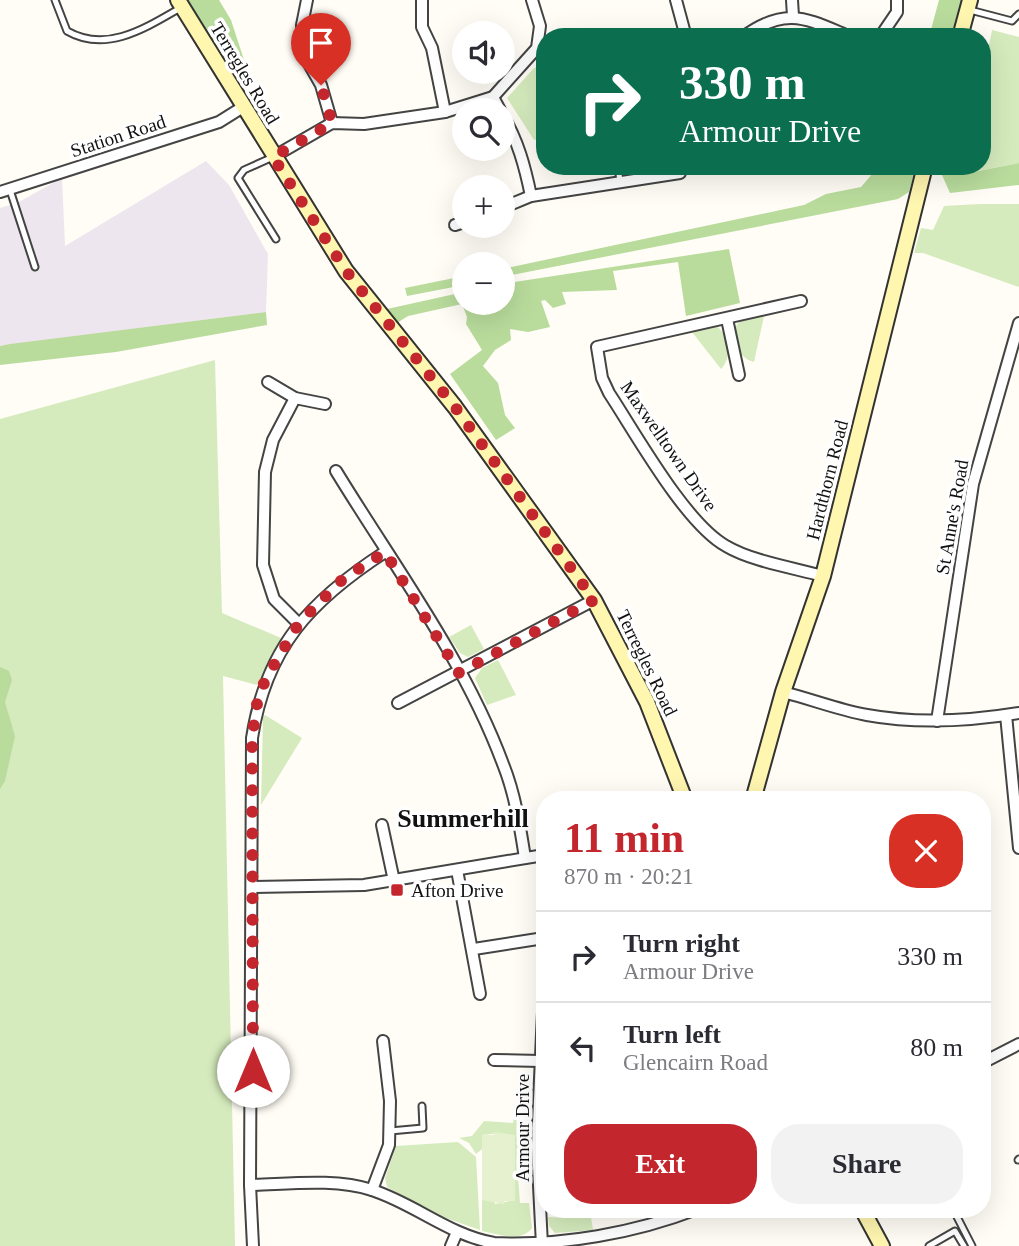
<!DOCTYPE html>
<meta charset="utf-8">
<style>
:root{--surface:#fff;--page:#f2f2f3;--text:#2b2b33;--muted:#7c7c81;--line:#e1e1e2;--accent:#c4262e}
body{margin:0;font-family:Georgia,serif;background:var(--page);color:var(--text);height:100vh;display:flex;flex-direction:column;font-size:26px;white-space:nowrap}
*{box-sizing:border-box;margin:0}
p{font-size:23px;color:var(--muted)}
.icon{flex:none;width:38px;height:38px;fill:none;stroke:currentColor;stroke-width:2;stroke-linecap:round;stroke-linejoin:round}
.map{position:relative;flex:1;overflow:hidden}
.side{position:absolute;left:536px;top:791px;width:455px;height:427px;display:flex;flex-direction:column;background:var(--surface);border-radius:28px;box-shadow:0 7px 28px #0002}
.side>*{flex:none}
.banner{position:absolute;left:536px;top:28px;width:455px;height:147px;border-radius:28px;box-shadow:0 7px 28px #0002;background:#0b6e4f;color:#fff;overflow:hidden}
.controls{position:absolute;left:452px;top:21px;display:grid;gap:14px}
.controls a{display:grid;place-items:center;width:63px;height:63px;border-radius:50%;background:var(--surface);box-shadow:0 7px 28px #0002;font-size:35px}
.pin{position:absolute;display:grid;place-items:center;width:60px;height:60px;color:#fff;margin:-72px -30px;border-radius:50% 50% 50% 0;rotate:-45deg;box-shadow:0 0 7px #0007}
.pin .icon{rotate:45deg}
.me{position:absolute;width:77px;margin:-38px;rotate:0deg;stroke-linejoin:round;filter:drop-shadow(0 0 5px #0008)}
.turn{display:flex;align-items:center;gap:24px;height:147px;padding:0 28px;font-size:32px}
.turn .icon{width:91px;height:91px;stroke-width:2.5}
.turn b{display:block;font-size:49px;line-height:60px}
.round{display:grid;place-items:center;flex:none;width:74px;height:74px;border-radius:28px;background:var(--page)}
.overview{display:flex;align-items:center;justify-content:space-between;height:119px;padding:0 28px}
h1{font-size:42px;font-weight:800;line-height:52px;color:var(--accent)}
.action{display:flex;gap:14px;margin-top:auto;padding:14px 28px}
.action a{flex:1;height:80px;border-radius:28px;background:var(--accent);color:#fff;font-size:28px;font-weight:800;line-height:80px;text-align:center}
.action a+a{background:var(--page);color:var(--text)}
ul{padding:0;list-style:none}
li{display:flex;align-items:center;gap:21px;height:91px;padding:0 28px;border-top:2px solid var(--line)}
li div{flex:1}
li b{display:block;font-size:26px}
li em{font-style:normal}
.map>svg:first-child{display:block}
</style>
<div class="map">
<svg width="1019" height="1246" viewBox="0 0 1019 1246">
<rect width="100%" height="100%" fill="#fffdf5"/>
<!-- industrial -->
<path fill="#eee6ef" d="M206,161L229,185L268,254L266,312L0,346V208L17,203L62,178L65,246Z"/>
<!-- green -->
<g fill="#d5ebbd">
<path d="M992,30L1019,37V163L967,173L961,166H982V81Z"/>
<path d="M544,65V137L534,140L507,98L534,68Z"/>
<path d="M980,204H1019V287L923,253H914L921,228L933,230L944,206Z"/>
<path d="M764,316L754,362C738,358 733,341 735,327L740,321Z"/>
<path d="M716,326C730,335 732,358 721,369L692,332Z"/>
<path d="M215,360L222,613L281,638L257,685L223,676L235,1246H0V419Z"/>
<path d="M471,625L484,649L468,657L460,653L449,637Z"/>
<path d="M498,660L516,695L487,705L475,678L482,668Z"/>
<path d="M265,715L302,738L261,805L263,717Z"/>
<path d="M514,1117L520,1118L518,1152L529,1153V1176L518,1177L520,1203H529L532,1228C521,1243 498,1234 482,1231V1200H494L495,1204L515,1200L502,1133L482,1135V1149L476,1154L469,1143L459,1138L472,1136L484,1121L513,1123Z"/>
<path d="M458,1142L476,1157L480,1230L429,1212L387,1187L385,1178L396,1146Z"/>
<path d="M547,1209L590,1211L593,1230L555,1233L549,1226L548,1217L568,1218V1211L560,1209L559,1213Z"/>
</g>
<!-- forest -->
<g fill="#b9dc9c">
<path d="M183,0H219L231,20L245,63L237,91Z"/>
<path d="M939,0H966L958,37H929Z"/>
<path d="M1019,163V185L950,193L938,166H961L968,173Z"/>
<path d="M879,166H916L909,192L898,199L502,277V269L804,205L826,194L861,187Z"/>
<path d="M729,249L740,303L686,316L678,262L613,271L617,290L562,292L566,304L553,308L545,300L541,301L550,327L528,332L510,329L511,340L495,350L483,366L498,383L505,415L515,428L496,440L450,374L482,350L466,324L467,317L462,304L408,316L397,323L387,309L464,292V303H502V284Z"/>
<path d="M464,276V285L407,296L405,288Z"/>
<path d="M266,312L267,325L116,352L0,365V346L10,344Z"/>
<path d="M0,667L9,671L12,680L5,702L15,736L5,781L0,789Z"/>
</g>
<!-- pitch -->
<path fill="#e6f2cf" d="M493,1132L515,1135V1201H504V1204L482,1200V1135H493Z"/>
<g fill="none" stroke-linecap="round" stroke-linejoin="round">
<defs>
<g id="lane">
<path d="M55,0L67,31C107,54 147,27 182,7"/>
<path d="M970,10L1012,21L1019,14"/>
<path d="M273,157L244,170L238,178L276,239"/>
<path d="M618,166L620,182"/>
<path d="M10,190L35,267"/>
<path d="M813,800H821"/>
<path d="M390,1131L423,1128L422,1106"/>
<path d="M1018,1160L1019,1159"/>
<path d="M953,1209L972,1246"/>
<path d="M929,1246L955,1231L964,1246"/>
</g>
<g id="street">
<path d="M307,0L302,25L304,55L321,85L332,123"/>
<path d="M422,0V27L432,48L445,112"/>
<path d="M676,0L686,37"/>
<path d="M792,0L793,16"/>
<path d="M743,37C787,5 807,19 851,37"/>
<path d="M880,37L897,12V0"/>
<path d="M493,97L537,48L540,26L532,0"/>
<path d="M502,114C518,140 525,167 531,196"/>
<path d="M273,157L332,123L364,124L445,112L493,97L500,110"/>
<path d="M0,192L219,122L243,107"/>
<path d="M502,208L531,196L680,173"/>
<path d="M455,225L464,222"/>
<path d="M801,301L597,347L602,378L609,393C636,434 685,523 726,546C751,561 794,568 823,576"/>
<path d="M727,319L739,375"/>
<path d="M268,382L295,398L325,404"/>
<path d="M295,398L273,440L265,472L263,565L274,599L298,623"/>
<path d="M336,471C394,566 464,659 503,764C515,794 520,826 525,858"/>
<path d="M783,692C811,699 839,710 867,715C916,724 970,721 1019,713"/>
<path d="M398,703L594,600"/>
<path d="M1006,715L1019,848"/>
<path d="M937,721L973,484L1019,323"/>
<path d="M382,825L394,881"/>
<path d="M457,870L480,994"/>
<path d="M253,887L364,885L544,855"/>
<path d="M474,949L544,938"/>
<path d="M494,1060L540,1061"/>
<path d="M982,1063L1019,1044"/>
<path d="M250,1185C289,1184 335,1178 372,1190C415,1204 449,1235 494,1243C562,1246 635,1233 697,1209"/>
<path d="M372,1190L389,1145L390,1101L383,1041"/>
<path d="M542,1245L537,1146L543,1012"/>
<path d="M253,1246L250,1185L252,738C266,647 311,600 385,552"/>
<path d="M451,1246L457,1232"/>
</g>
<g id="secondary">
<path d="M178,0L346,271L455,407L594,600L647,702L685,800"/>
<path d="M960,37L970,0"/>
<path d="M753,800L783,692L823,576L925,166"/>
<path d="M862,1209L882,1246"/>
</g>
</defs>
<!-- lane casing -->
<use href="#lane" stroke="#444" stroke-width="9"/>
<!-- street casing -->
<use href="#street" stroke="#444" stroke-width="14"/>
<!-- secondary casing -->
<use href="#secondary" stroke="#333" stroke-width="18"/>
<!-- lane -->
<use href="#lane" stroke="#fff" stroke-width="5"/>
<!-- street -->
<use href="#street" stroke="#fff" stroke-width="10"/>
<!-- secondary -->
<use href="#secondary" stroke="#fff6b0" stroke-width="14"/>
</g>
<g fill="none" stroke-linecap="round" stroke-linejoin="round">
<!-- route -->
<path stroke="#c4262e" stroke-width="12" stroke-dasharray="0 21.6" d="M253,1071L252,738L257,704L265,680L299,623L343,579L385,552L459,673L594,600L455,407L346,271L273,157L332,123L321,85"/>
</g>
<!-- markers -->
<rect fill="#c4262e" stroke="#fff" stroke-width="2.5" x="390" y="883" width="14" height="14" rx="3.5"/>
<g text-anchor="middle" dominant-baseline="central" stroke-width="7" stroke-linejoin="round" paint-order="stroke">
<!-- street labels -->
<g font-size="19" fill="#111" stroke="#fff">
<text transform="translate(245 73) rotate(59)">Terregles Road</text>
<text transform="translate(118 136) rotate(-18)">Station Road</text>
<text transform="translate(669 446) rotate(55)">Maxwelltown Drive</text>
<text transform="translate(827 480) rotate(-76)">Hardthorn Road</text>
<text transform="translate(952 517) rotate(-80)">St Anne's Road</text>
<text transform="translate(647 663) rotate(64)">Terregles Road</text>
<text transform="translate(522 1128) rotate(-90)">Armour Drive</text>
</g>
<!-- poi labels -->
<g font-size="19" fill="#111" stroke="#fff" text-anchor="start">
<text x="411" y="890">Afton Drive</text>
</g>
<!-- district labels -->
<g font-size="26" font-weight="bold" fill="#111" stroke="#fff">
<text x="463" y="818">Summerhill</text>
</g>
</g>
</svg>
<div class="controls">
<a><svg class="icon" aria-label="sound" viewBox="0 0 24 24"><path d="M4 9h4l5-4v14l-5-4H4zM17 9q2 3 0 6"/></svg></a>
<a><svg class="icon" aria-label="search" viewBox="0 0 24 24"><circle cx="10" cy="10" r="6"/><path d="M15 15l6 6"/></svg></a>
<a>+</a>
<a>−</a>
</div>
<div class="pin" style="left:321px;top:85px;background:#d93025"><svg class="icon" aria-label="arrive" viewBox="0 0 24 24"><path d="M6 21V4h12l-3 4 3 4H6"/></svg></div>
<svg class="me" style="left:253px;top:1071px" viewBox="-20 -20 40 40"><circle r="19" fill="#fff"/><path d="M0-13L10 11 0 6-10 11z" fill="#c4262e"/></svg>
<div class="banner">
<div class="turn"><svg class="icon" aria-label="right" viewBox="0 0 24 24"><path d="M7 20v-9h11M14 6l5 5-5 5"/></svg><div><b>330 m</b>Armour Drive</div></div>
</div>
<section class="side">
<div class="overview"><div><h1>11 min</h1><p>870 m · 20:21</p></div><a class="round" style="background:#d93025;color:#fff"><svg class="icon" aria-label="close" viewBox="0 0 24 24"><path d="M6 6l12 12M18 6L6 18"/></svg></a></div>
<ul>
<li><svg class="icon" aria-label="right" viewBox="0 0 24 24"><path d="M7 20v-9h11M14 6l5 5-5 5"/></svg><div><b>Turn right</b><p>Armour Drive</p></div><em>330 m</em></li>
<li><svg class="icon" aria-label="left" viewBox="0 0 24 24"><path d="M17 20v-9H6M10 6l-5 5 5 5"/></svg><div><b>Turn left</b><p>Glencairn Road</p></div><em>80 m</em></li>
</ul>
<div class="action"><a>Exit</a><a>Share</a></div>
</section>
</div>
